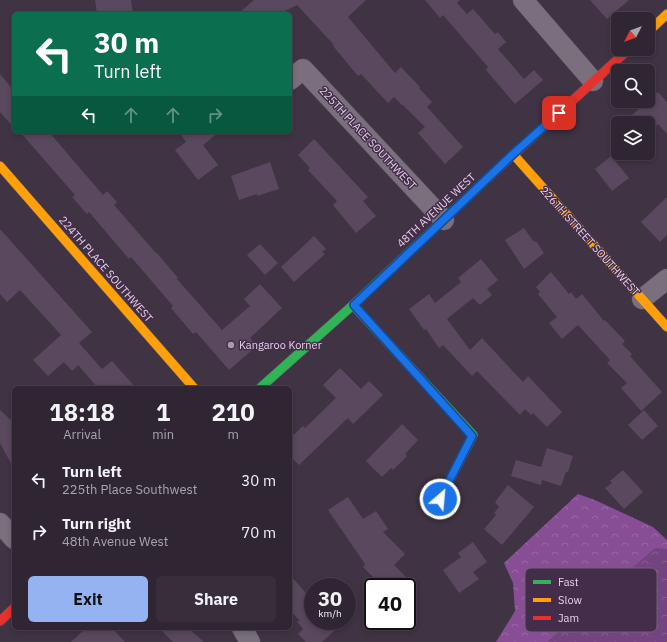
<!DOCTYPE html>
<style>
:root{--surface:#302633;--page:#382e3b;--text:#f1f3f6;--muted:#a8a5ac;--line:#4b434e;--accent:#95b2f1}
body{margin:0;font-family:"IBM Plex Sans",sans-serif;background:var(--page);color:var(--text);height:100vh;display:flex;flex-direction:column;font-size:15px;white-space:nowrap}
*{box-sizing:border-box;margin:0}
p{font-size:13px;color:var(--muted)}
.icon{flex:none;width:22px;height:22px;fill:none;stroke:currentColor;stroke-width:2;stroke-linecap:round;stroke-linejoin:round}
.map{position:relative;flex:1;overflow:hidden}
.side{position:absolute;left:12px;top:386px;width:280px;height:244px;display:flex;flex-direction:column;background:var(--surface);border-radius:6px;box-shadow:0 2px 6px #0003,0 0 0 1px var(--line)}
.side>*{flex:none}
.guide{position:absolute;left:12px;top:12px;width:280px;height:122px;border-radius:6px;box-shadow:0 2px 6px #0003,0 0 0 1px var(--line);background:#0b6e4f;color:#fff;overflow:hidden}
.needle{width:26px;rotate:228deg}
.buttons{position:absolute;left:611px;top:12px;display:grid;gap:8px}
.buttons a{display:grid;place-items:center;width:44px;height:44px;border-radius:6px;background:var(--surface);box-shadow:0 2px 6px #0003,0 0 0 1px var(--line);font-size:20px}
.speed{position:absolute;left:304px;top:578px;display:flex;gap:8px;font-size:20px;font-weight:700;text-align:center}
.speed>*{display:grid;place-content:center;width:52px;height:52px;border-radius:50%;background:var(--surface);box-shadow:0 2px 6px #0003,0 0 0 1px var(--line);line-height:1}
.speed small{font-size:10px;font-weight:400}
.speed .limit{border:2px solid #111;border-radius:6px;background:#fff;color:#111}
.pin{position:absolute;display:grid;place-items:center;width:34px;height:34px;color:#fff;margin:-17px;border-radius:8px;box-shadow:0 2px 6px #0006}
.me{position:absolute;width:44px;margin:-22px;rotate:27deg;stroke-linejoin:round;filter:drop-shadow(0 0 3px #0008)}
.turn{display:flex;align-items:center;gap:14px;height:84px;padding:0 16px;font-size:18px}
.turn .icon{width:52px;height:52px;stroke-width:2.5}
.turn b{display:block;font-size:28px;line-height:34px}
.lanes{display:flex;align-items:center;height:38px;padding:0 16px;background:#0003;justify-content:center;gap:20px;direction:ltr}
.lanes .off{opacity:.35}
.eta{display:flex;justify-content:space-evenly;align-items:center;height:68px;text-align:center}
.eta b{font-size:24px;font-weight:800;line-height:28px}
.primary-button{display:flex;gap:8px;margin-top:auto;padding:8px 16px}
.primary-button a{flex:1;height:46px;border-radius:6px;background:var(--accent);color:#111;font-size:16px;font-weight:800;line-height:46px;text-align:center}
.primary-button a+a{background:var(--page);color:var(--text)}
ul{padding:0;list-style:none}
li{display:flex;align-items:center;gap:12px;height:52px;padding:0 16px}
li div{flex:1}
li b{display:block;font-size:15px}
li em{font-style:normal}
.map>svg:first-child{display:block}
</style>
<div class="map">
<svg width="667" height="642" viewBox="0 0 667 642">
<defs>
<pattern id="forest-crowns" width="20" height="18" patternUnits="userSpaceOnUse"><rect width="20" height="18" fill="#874e95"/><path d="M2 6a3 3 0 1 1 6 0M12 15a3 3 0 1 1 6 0" fill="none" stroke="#9867a4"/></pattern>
<pattern id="park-crowns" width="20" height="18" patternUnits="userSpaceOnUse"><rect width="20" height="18" fill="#744480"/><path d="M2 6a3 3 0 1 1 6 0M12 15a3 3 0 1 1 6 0" fill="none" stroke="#885e92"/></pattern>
</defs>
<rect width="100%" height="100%" fill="#403344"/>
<!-- forest -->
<path fill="url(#forest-crowns)" d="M578,494L595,500L653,527L667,540V642H496L515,611L513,583L504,563Z"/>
<!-- park -->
<path fill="url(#park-crowns)" d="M655,548L667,549V642H547Z"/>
<!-- building -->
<g fill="#5a485e">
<path d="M95,0H131L133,14H97Z"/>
<path d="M254,0H366L348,17L395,73L401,67L420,87L419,88L432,102L427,107L463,147L445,164L418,133L425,127L403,105H402L394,97L388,103L361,74L358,76L333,46L334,45L297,5L279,14H238Z"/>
<path d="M425,0H460L457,3L467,14L473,9L495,34L498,32L506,42L498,49L524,79L534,70L543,80L515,104L486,70L488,67L443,15L440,18Z"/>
<path d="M590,0H629L607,19Z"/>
<path d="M0,74L14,91V128L0,112Z"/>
<path d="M658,92L667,102V134L658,124L648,134V123H623Z"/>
<path d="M20,132H49L103,195L107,191L117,202L114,205L156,253H157L178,278L177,279L222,330L250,306L244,299L260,284L282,308L250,338L257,346L229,370L196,332L193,334L171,308L173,306L131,257L129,259L89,212L87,214L72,197L75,195Z"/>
<path d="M179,132H219L203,145L218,165L198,180L175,150L186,142Z"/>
<path d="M314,139L368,197L363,201L376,216L356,233L333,205L337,201L308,170L310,168L298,155Z"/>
<path d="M611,156L629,178L612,191L595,169Z"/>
<path d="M270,162L279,189L257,196V194L239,200L231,176Z"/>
<path d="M667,197V235L660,242L641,222Z"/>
<path d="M524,228L534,242L536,241L544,253L524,269L505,240Z"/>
<path d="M0,229L92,332L79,343L102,369L112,361L136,388H98L78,365L72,371L64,362L48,376L33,360L61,335L20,290L7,302L0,294Z"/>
<path d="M314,236L326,249L322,252L325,254L294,282L281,267Z"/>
<path d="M260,244L278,263L265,275L247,255Z"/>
<path d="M481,259L498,280L487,289L492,295L480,305L473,298L447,319L470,350L482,338L523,382L528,376L562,412L547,427L533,413L531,415L525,409L520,415L477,371L472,376L443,345L439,348L426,329L424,330L409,309L429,294L435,303L461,282L458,278Z"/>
<path d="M551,272L569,294L571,292L576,299L582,294L604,321L605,320L625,341L622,344L632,354L630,356L662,392L641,411L621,388L627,383L607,363L610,360L578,325L562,339L549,323L557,317L538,294L540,292L536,287Z"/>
<path d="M340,368L361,389L369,381L383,395L353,424L348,418L299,465L290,456V438L303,426L305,428L336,398L323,385Z"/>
<path d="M0,410L14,423V469L0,443Z"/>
<path d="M644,410L658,426L642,440L628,425Z"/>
<path d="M402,424L418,440L405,454L407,456L393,470L391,468L382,477L366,461Z"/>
<path d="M547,448L573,456L568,472H566L561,486L542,480L541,485L511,476L516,460L541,467Z"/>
<path d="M623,470L643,492L624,509L605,488L612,483L610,481Z"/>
<path d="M508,485L534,507L502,545L484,529L496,515L494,513L499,507L495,502Z"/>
<path d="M348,497L363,519L376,511L388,529L383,532L405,554L394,565L416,587H383L363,567L365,564L328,510Z"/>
<path d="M473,542L487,562L473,572L479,579L459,593L443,570L461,557L458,553Z"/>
<path d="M290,575L313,601V621H345L322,642H306L298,634L303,629L297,621H300L290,610Z"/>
<path d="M86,628H112L125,642H71Z"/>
<path d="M159,628H188L204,642H173Z"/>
</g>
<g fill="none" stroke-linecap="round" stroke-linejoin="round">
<defs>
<g id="street">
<path d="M523,0L593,81"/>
<path d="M290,80L303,69L444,220"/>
<path d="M642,299L667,279"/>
<path d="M0,523L14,539"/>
<path d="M242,628L250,642"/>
</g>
<g id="fast">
<path d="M353,305L473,435L440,499"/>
<path d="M260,388L353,305L491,175"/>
</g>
<g id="slow">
<path d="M648,32L667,14"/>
<path d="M513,154L667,327"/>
<path d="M0,166L194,388"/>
</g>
<g id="jam">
<path d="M491,175L629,49"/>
<path d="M0,621L14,608"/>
</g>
</defs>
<!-- street casing -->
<use href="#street" stroke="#5b505e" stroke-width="21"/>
<!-- fast casing -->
<use href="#fast" stroke="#5b505e" stroke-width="10"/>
<!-- slow casing -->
<use href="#slow" stroke="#5b505e" stroke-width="10"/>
<!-- jam casing -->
<use href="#jam" stroke="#5b505e" stroke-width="10"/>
<!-- street -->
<use href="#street" stroke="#7a6f7c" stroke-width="20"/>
<!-- fast -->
<use href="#fast" stroke="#30b455" stroke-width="9"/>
<!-- slow -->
<use href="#slow" stroke="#ff9f0a" stroke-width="9"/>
<!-- jam -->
<use href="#jam" stroke="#e5322d" stroke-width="9"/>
</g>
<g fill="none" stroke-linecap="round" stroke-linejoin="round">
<defs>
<path id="route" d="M440,499L472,436L354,305L513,154L559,113"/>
</defs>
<!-- route casing -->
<use href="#route" stroke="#114b97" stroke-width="10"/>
<!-- route -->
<use href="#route" stroke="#1a73e8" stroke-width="7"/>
</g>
<!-- markers -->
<circle fill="#a99bad" stroke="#442d4a" stroke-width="1.5" cx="231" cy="345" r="4"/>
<g text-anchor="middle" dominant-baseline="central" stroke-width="3" stroke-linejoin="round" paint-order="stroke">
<!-- street labels -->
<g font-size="11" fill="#e2d3e5" stroke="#442d4a">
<text transform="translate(368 138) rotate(47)">225TH PLACE SOUTHWEST</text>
<text transform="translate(436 210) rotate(-43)">48TH AVENUE WEST</text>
<text transform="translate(590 241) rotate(48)">226TH STREET SOUTHWEST</text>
<text transform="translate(106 269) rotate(49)">224TH PLACE SOUTHWEST</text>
</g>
<!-- poi labels -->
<g font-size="11" fill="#e2d3e5" stroke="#442d4a" text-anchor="start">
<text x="239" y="345">Kangaroo Korner</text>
</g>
</g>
<!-- legend -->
<rect x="525" y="568" width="132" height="64" rx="6" fill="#442d4a" stroke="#735f78" stroke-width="1"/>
<rect x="533" y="580" width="18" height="4" fill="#30b455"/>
<rect x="533" y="598" width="18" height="4" fill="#ff9f0a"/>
<rect x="533" y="616" width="18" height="4" fill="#e5322d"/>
<g font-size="11" fill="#e2d3e5">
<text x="558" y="586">Fast</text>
<text x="558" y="604">Slow</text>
<text x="558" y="622">Jam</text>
</g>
</svg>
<div class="buttons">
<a><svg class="needle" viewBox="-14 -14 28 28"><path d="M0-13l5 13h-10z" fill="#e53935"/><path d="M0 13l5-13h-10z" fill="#a8a5ac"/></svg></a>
<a><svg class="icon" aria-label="search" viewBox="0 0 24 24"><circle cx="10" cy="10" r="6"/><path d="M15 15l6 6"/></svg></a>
<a><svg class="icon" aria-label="layers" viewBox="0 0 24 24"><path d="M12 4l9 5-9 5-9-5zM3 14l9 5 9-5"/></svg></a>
</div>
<div class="speed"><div>30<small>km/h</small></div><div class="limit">40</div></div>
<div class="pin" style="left:559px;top:113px;background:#d93025"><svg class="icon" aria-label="arrive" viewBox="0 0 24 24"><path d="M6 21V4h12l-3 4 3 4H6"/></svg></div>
<svg class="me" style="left:440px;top:499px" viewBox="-20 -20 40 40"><circle r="17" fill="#1a73e8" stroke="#fff" stroke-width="3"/><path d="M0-11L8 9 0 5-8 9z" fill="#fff"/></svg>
<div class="guide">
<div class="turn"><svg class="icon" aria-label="left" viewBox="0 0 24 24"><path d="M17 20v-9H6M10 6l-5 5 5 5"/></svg><div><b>30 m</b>Turn left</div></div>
<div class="lanes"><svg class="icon" aria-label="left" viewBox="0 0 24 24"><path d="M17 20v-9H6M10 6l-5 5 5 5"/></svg><svg class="icon off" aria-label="ahead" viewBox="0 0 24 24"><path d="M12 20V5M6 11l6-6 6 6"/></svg><svg class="icon off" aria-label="ahead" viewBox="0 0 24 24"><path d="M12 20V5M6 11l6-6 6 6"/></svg><svg class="icon off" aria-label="right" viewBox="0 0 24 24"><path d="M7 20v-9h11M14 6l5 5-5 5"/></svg></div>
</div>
<section class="side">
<div class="eta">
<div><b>18:18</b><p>Arrival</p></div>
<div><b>1</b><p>min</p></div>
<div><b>210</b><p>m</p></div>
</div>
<ul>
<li><svg class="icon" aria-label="left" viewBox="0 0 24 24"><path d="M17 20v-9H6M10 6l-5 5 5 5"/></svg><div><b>Turn left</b><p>225th Place Southwest</p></div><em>30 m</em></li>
<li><svg class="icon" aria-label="right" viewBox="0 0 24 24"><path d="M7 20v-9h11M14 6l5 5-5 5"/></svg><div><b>Turn right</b><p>48th Avenue West</p></div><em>70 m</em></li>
</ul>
<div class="primary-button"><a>Exit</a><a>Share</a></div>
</section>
</div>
